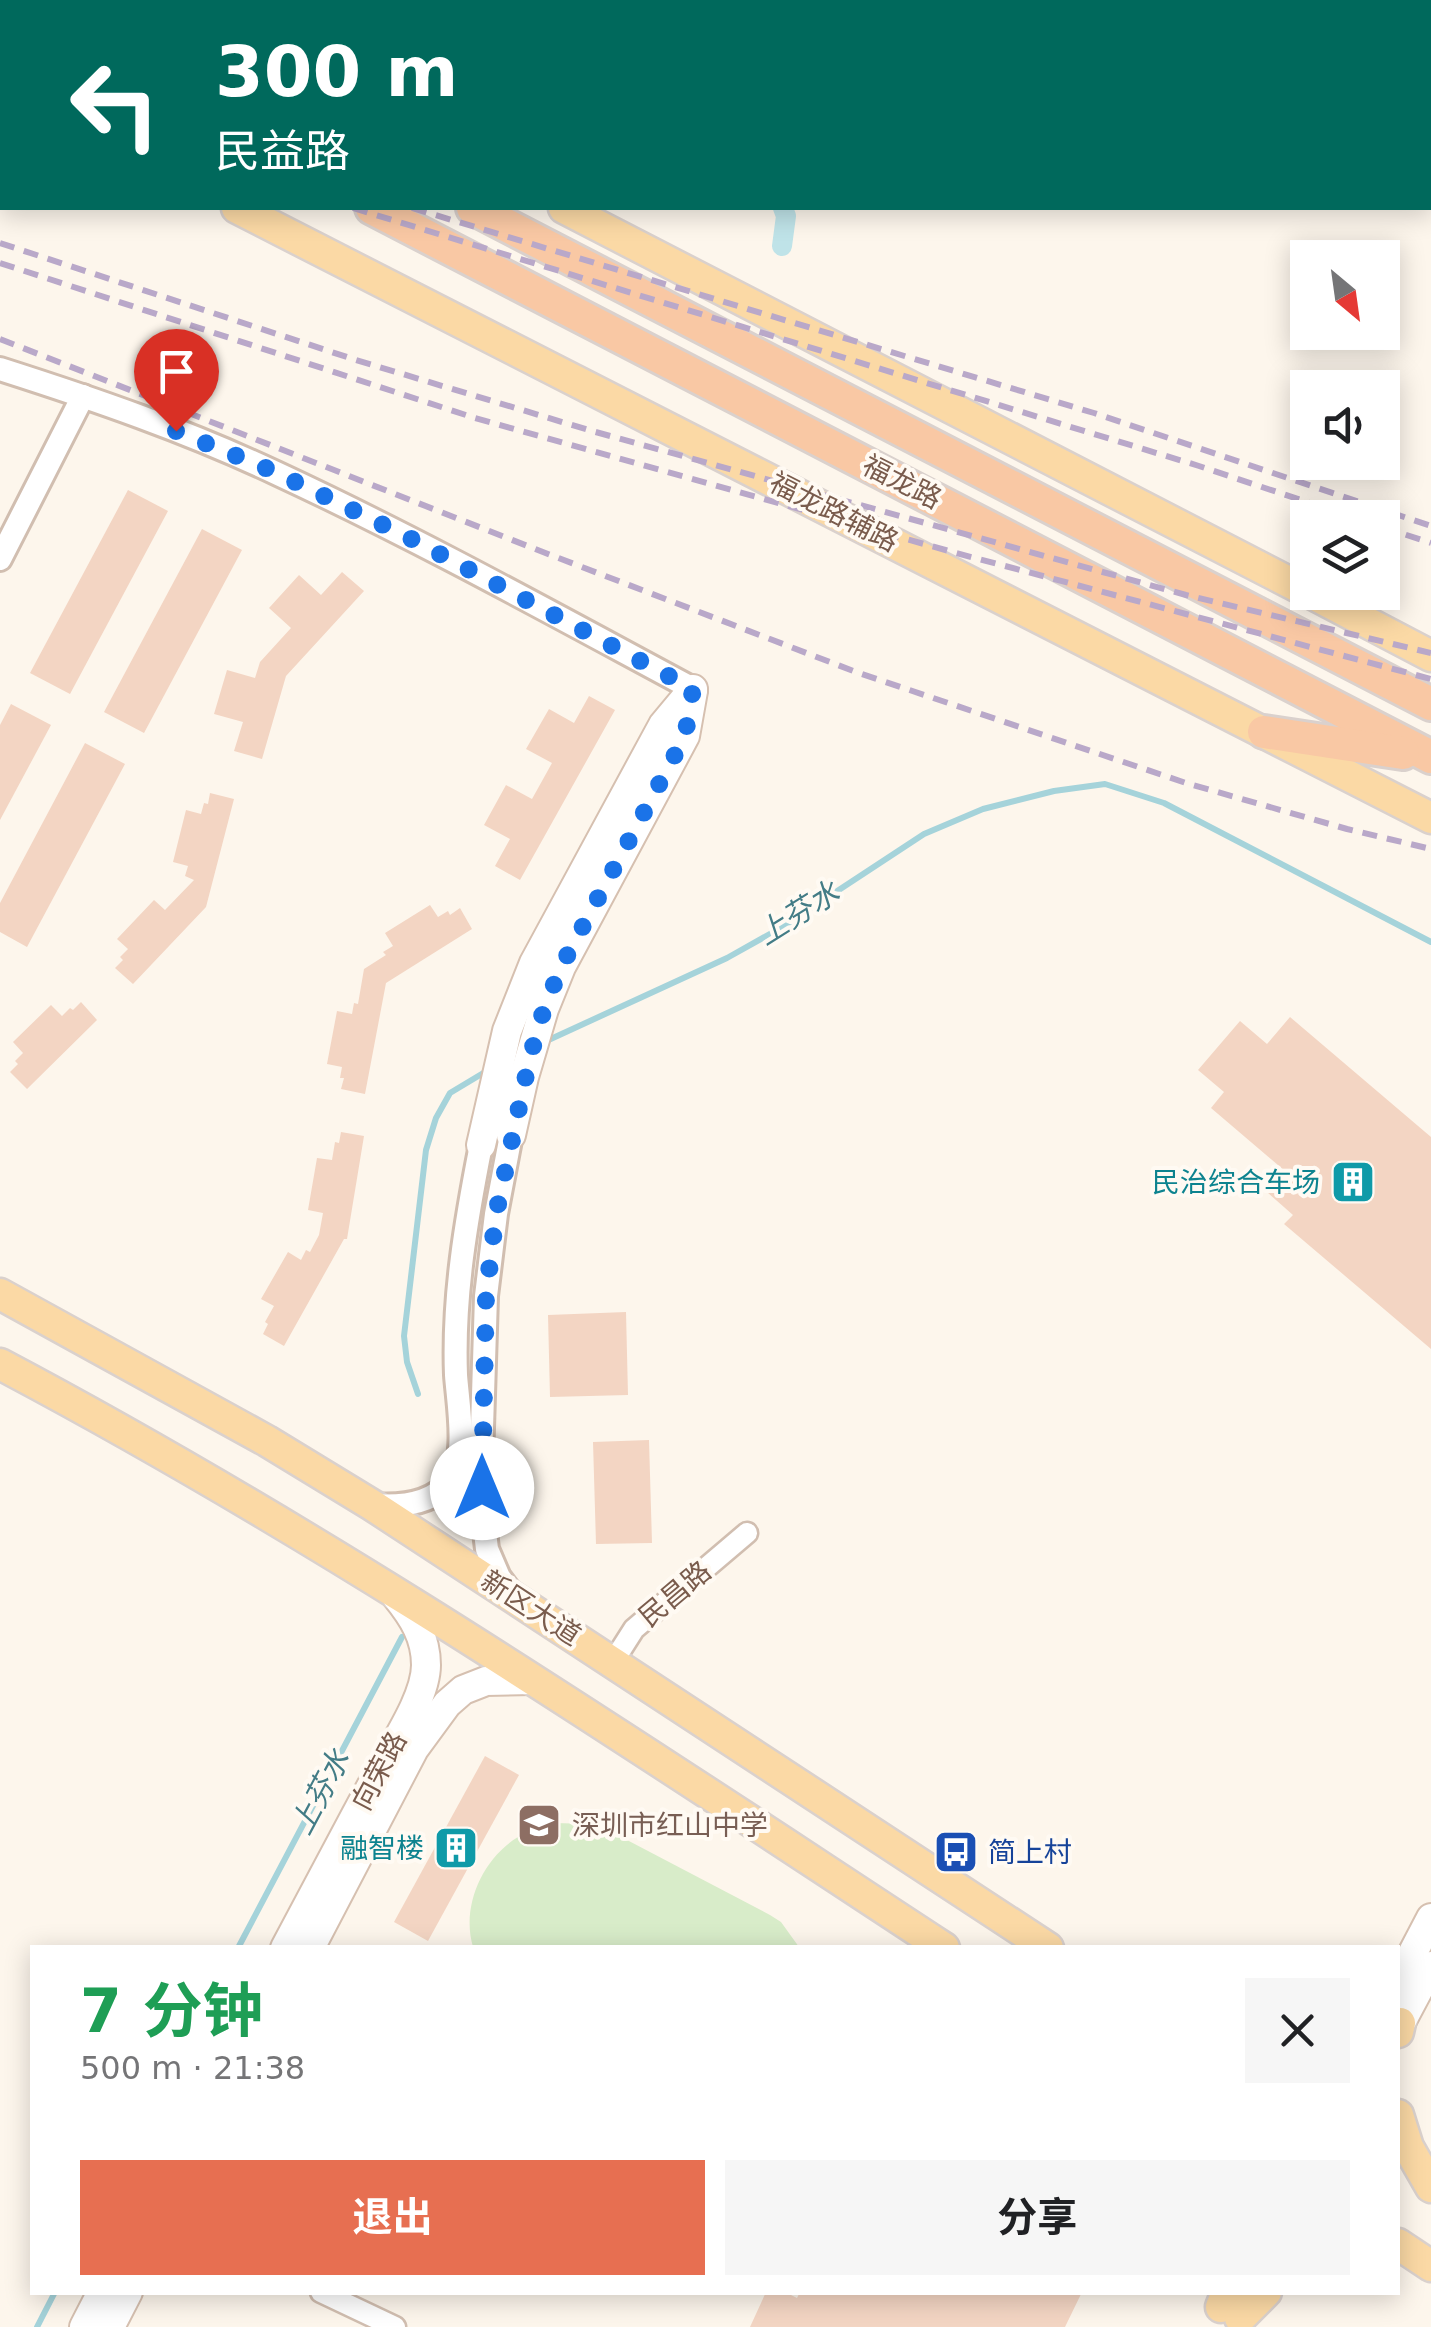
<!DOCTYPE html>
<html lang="zh">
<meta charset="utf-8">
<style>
:root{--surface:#fff;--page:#f6f6f6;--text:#202124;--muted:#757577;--accent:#e76f51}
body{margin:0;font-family:"DejaVu Sans","Noto Sans SC",sans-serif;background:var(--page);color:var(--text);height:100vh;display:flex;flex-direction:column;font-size:38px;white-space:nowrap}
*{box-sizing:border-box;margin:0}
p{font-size:32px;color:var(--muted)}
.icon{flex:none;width:55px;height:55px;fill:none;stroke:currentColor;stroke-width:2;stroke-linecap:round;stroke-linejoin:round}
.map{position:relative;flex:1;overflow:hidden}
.panel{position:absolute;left:30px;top:1945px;width:1370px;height:350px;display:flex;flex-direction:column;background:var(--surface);border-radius:0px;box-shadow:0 5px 25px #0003}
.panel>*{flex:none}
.guide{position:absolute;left:0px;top:0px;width:1432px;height:210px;box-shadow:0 5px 25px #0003;background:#00695c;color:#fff;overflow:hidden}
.needle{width:65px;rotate:151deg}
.fabs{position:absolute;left:1290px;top:240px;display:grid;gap:20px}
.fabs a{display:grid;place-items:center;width:110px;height:110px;border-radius:0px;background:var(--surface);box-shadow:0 5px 25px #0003;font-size:50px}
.pin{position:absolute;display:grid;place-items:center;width:85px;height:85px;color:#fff;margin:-102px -42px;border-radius:50% 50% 50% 0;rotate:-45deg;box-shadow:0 0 10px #0007}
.pin .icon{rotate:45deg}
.me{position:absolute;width:110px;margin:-55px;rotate:0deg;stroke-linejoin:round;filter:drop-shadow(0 0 8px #0008)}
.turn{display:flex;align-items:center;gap:35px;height:210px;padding:0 50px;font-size:45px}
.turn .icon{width:130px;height:130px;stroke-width:2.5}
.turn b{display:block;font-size:70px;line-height:85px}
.round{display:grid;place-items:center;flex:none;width:105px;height:105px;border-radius:0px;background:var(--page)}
.overview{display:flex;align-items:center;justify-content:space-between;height:170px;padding:0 50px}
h1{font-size:60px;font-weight:700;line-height:75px;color:#1e9e55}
.button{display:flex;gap:20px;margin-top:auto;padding:20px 50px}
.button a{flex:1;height:115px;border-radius:0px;background:var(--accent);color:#fff;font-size:40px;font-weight:700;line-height:115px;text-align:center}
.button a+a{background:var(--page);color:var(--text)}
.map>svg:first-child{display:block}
</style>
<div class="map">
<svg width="1431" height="2327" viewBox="0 0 1431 2327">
<rect width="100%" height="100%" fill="#fdf6ec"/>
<!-- green -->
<path fill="#d8ecc9" d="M555,1823L590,1824L606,1829L770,1915L781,1922L799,1947H473C461,1907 482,1859 518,1837C529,1830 542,1826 555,1823Z"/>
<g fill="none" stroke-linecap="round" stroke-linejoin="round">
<!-- stream -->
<g stroke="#a5d3da" stroke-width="6">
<path d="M542,1043L727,958L784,926L924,834L983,809L1054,791L1105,784L1164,803L1431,942"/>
<path d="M418,1394L407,1362L404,1336L426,1150L436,1118L450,1093L490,1069"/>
<path d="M238,1948L402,1637"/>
<path d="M37,2327L55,2292"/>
</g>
<!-- canal -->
<g stroke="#bfe3e8" stroke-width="20">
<path d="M354,0L356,2"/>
<path d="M782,246L786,216L783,208"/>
</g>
</g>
<!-- building -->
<g fill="#f3d5c3">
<path d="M128,490L168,511L70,694L30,673Z"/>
<path d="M202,529L242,550L144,733L104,712Z"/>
<path d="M342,572L364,591L286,676L262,759L234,751L243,722L214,714L227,670L255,678L260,662L291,628L269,608L299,575L321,595Z"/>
<path d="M589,696L615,710L520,880L495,866L510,839L484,825L506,785L532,799L552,763L526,749L549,709L574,723Z"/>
<path d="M11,704L51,725L0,820V725Z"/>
<path d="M85,743L125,764L27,947L0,932V903Z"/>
<path d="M210,793L234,799L206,907L133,984L115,968L123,960L120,957L128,949L117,939L154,900L165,910L194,880L185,876L188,866L173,862L186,810L201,814L204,803L208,804Z"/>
<path d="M430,905L438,917L448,911L450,915L460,908L472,929L386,983L365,1094L341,1089L344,1078H340L342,1067L327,1064L337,1011L352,1014L354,1003L358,1004L364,969L386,955L383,952L393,946L385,933Z"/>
<path d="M81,1002L97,1020L27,1089L10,1072L18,1064L15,1061L23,1053L13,1042L51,1005L62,1016L70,1008L73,1010Z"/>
<path d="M1290,1017L1431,1137V1349L1284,1224L1293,1215L1267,1192L1285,1171L1211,1108L1224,1092L1198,1070L1240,1021L1267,1044Z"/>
<path d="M341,1132L364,1136L347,1239H344L284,1346L263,1334L268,1324L265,1322L274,1306L261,1299L288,1252L301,1260L306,1250L310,1252L319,1235L323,1213L308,1210L317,1158L332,1160L335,1142L339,1143Z"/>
<path d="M626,1312L628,1395L550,1397L548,1315Z"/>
<path d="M649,1440L652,1543L596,1544L593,1442Z"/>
<path d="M485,1756L519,1775L428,1941L394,1922Z"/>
<path d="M766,2292H785L797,2298L800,2292H1082L1065,2327H750Z"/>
</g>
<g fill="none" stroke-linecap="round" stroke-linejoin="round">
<defs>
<g id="minor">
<path d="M613,1662L634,1629L747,1533"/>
<path d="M321,2292L395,2327"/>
</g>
<g id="tertiary">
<path d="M0,369C94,399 187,431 276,473C418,539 555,615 693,689"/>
<path d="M0,559L83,396"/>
<path d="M372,1505C399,1507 432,1505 450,1481C468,1456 458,1404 456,1375C453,1297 466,1221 481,1145"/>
<path d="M511,1593L499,1577L487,1549L483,1515L481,1461L486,1296L496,1214L511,1135"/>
</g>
<g id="secondary">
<path d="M511,1135L524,1077L544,1009L561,967L685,736L693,691"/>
<path d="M481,1145L507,1031L534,963L663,725L693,689"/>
<path d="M285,1948C317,1888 348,1829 380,1770C395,1742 426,1697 426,1665C426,1637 413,1617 396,1596"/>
<path d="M310,1948L414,1749L447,1704L463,1690L486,1681L532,1680"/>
<path d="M1398,1981L1431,1918"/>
<path d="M1398,2028L1431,1966"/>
<path d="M84,2327L102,2292"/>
<path d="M110,2327L128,2292"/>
</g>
<g id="primary">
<path d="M163,0L168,2"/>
<path d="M0,82L2,83"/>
<path d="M237,208L1431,818"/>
<path d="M564,208L1308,592"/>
<path d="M1309,592L1431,656"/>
<path d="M0,1294L267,1441L372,1505L1048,1948"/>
<path d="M0,1364C327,1537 634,1745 944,1948"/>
<path d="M1398,2032L1400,2023"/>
<path d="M1398,2115L1408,2147L1431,2187"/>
<path d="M1398,2244L1431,2266"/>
<path d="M1221,2307L1227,2292"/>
<path d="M1240,2318L1266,2292"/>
</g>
<g id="trunk">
<path d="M74,0L79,2"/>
<path d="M0,14L2,15"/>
<path d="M372,208L1431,757"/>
<path d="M473,208L1431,704"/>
<path d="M1264,732L1403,753"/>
</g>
</defs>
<!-- minor casing -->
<use href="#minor" stroke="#d1beb0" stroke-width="25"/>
<!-- tertiary casing -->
<use href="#tertiary" stroke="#d1beb0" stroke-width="28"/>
<!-- secondary casing -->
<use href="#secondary" stroke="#d6c0b0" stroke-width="32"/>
<!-- primary casing -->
<use href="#primary" stroke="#dad1cd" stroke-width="35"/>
<!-- trunk casing -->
<use href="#trunk" stroke="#dad1cd" stroke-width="38"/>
<!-- minor -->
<use href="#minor" stroke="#fff" stroke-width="20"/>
<!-- tertiary -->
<use href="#tertiary" stroke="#fff" stroke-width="22"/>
<!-- secondary -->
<use href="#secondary" stroke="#fff" stroke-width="28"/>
<!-- primary -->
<use href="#primary" stroke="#fbd9a5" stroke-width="30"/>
<!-- trunk -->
<use href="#trunk" stroke="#f9c8a4" stroke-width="32"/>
<!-- rail -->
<g stroke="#b9a8c9" stroke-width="6" stroke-dasharray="15 10" stroke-linecap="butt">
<path d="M0,83L2,84"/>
<path d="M0,100L2,101"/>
<path d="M353,208L1199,466L1355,518"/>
<path d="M412,208L1094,413L1431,526"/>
<path d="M0,243L356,360L592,431L1186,595L1431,653"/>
<path d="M0,263L475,418L956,553L1431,679"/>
<path d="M0,339L548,554L856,672L1186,783L1347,829L1431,849"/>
<path d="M1382,527L1431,543"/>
</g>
</g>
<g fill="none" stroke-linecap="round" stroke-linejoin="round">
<!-- route -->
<path stroke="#1a73e8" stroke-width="18" stroke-dasharray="0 32.4" d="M176,431L273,471L406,536L693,689L685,736L561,967L544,1009L530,1057L496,1214L486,1296L482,1488"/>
</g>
<!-- icons -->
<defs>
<symbol id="building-square" viewBox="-11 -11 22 22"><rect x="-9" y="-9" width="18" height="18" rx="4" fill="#0f9aa8" stroke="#fffaf3"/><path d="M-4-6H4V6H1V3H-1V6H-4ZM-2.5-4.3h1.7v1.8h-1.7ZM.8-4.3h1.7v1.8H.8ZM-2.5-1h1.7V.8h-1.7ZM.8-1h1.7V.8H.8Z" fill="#fff"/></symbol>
<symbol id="school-square" viewBox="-11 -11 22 22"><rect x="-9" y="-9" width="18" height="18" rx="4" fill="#8d6e63" stroke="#fffaf3"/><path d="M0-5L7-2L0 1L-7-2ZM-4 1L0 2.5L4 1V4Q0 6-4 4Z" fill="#fff"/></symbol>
<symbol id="bus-square" viewBox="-11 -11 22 22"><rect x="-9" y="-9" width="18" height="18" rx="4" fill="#1a4fb4" stroke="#fffaf3"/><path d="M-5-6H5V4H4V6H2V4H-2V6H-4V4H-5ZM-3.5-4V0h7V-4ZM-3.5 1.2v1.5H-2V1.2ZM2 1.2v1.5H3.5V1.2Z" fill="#fff"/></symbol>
</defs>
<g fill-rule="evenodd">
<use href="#building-square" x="1328" y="1157" width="50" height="50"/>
<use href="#school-square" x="514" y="1800" width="50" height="50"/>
<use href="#building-square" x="431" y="1823" width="50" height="50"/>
<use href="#bus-square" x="931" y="1827" width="50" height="50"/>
</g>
<g text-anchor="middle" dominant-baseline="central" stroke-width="8" stroke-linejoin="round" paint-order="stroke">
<!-- street labels -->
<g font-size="28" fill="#7a5c4d" stroke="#fffaf3">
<text transform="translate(902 482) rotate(27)">福龙路</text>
<text transform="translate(834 512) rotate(27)">福龙路辅路</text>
<text transform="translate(675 1594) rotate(-40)">民昌路</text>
<text transform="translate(531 1608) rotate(33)">新区大道</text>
<text transform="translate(379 1771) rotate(-62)">向荣路</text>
</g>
<!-- culture labels -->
<g font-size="28" fill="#0d838f" stroke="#fffaf3" text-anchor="end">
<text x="1320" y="1182">民治综合车场</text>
<text x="424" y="1848">融智楼</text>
</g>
<!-- education labels -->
<g font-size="28" fill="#785e54" stroke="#fffaf3" text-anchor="start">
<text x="572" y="1825">深圳市红山中学</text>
</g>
<!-- transit labels -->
<g font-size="28" fill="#164399" stroke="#fffaf3" text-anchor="start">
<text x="988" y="1852">简上村</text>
</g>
<!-- water labels -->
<g font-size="30" font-style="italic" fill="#437c86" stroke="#fffaf3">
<text transform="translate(798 913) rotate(-32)">上芬水</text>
<text transform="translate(320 1792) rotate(-62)">上芬水</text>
</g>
</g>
</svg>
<div class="fabs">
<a><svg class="needle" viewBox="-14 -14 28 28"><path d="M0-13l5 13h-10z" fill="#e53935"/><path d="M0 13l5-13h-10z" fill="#757577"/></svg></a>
<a><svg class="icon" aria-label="sound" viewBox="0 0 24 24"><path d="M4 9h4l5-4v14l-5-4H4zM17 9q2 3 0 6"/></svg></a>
<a><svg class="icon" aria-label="layers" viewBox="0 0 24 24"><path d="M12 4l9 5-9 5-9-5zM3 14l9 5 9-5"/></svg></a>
</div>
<div class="pin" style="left:176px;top:431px;background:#d93025"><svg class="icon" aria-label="arrive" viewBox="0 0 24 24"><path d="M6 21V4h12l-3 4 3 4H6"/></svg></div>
<svg class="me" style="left:482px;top:1488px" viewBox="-20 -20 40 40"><circle r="19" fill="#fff"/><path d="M0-13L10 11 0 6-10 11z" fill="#1a73e8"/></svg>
<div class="guide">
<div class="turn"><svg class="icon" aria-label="left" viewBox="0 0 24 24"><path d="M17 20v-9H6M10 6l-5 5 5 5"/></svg><div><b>300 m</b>民益路</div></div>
</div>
<section class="panel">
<div class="overview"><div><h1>7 分钟</h1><p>500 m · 21:38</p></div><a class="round"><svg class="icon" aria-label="close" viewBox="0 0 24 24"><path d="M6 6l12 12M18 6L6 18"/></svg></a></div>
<div class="button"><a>退出</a><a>分享</a></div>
</section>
</div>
